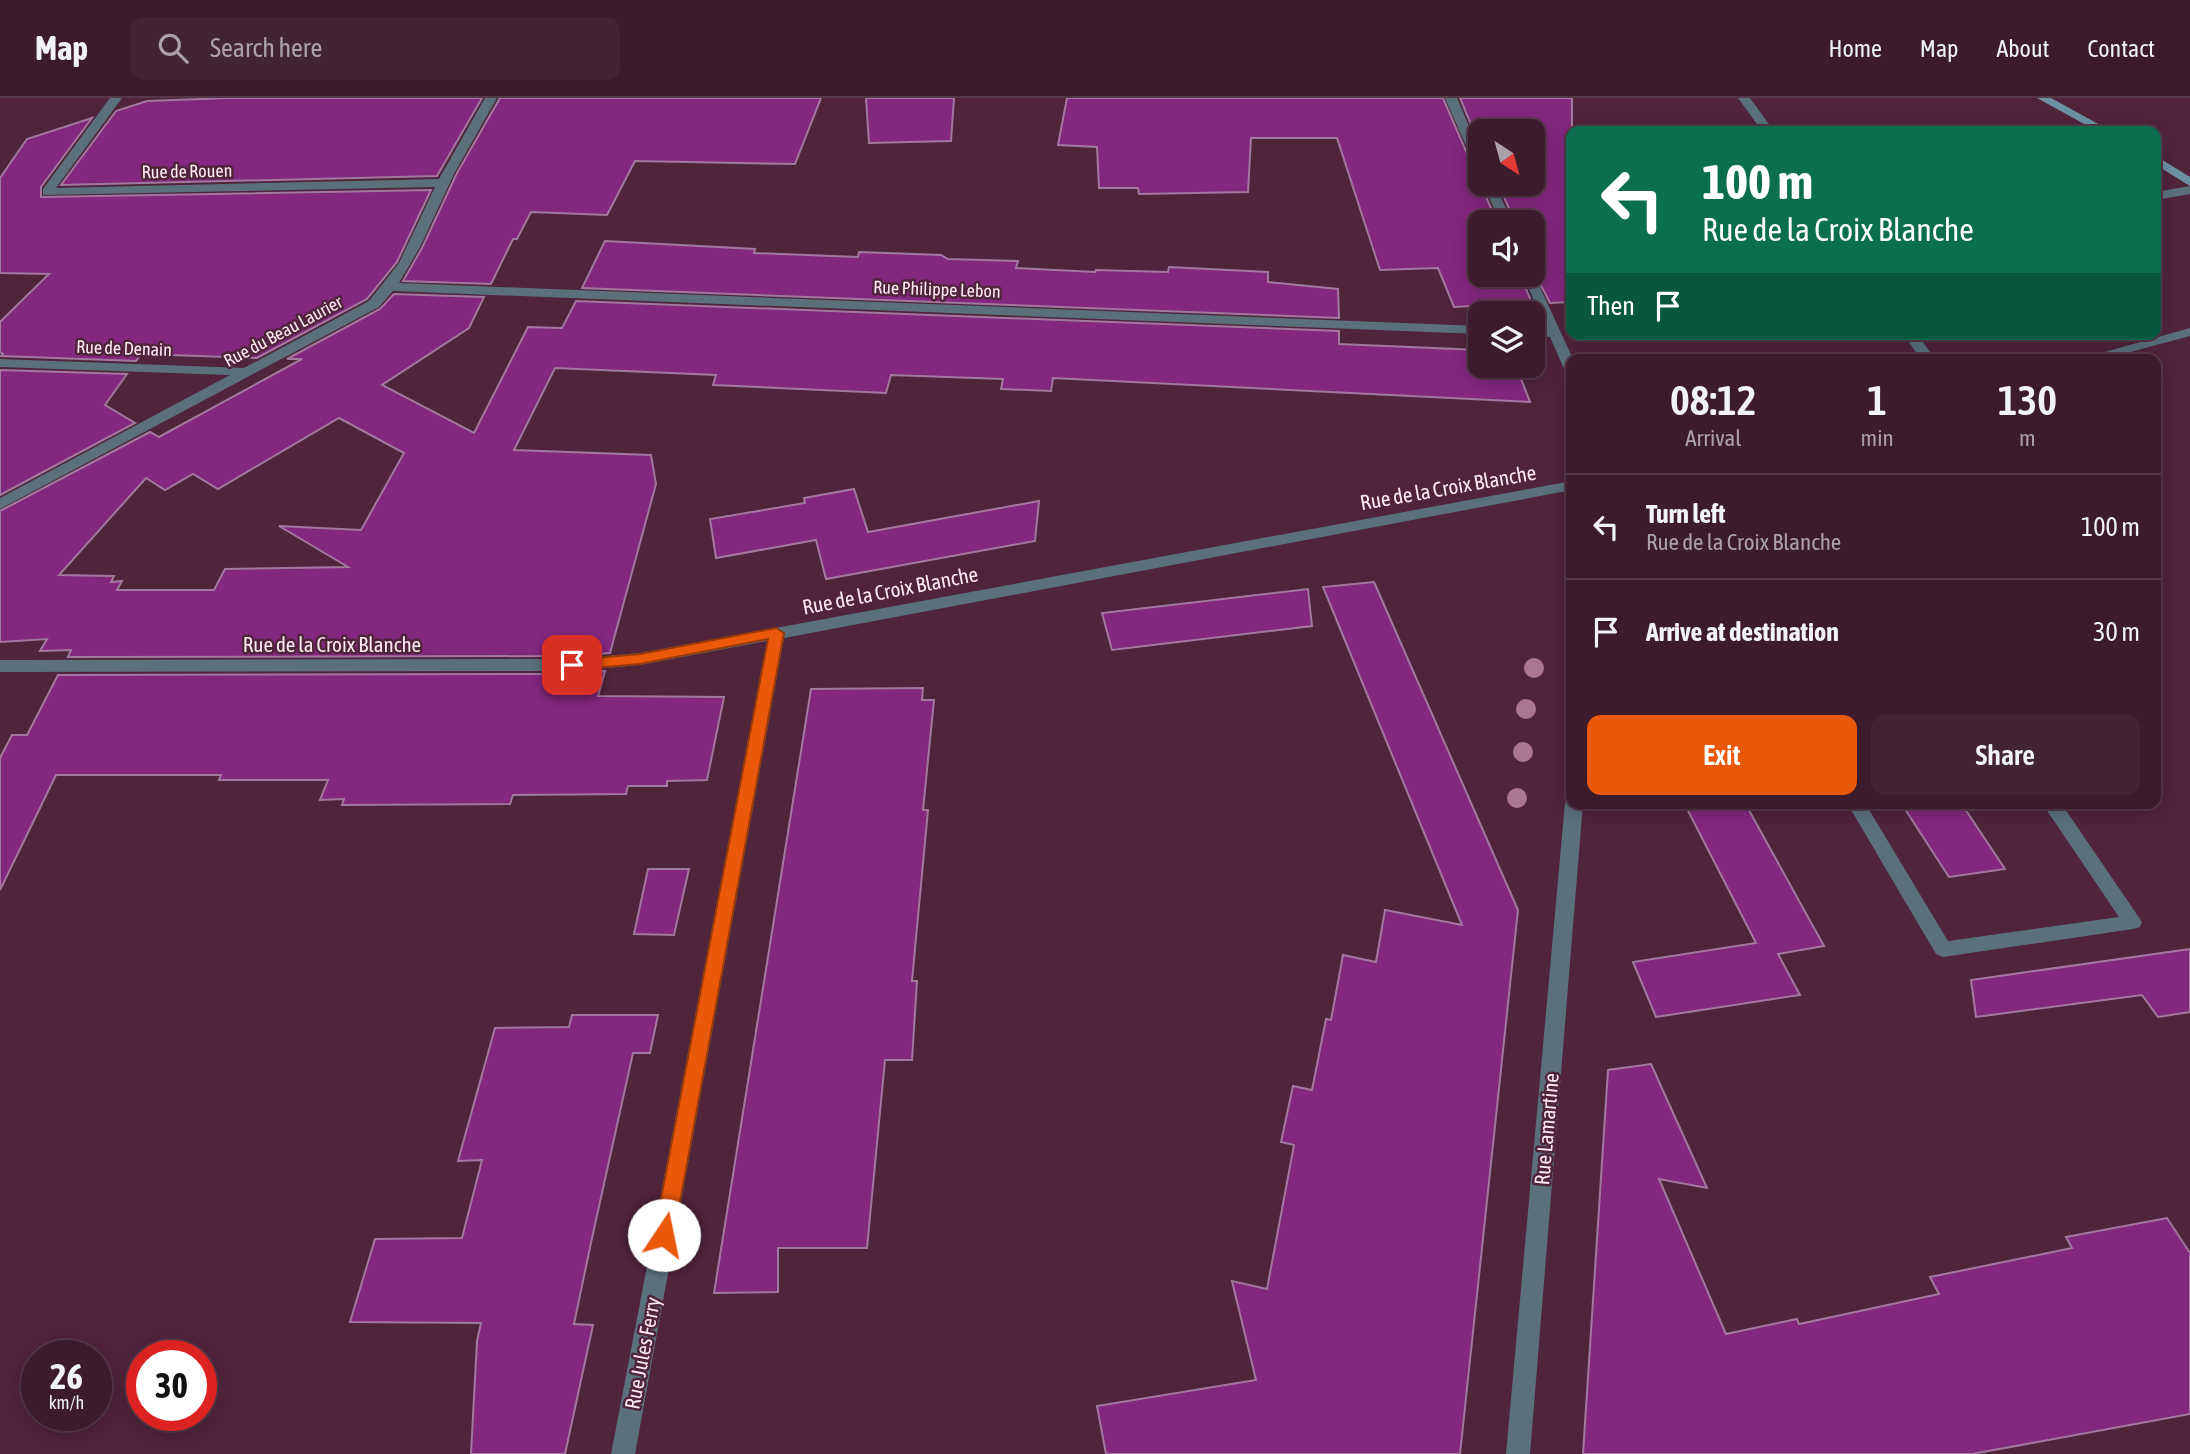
<!DOCTYPE html>
<style>
:root{--surface:#3c1b2c;--page:#432434;--text:#f1f3f6;--muted:#aca1a9;--line:#553948;--accent:#ea580c}
body{margin:0;font-family:"Asap Condensed",sans-serif;background:var(--page);color:var(--text);height:100vh;display:flex;flex-direction:column;font-size:26px;white-space:nowrap}
*{box-sizing:border-box;margin:0}
p{font-size:23px;color:var(--muted)}
.icon{flex:none;width:38px;height:38px;fill:none;stroke:currentColor;stroke-width:2;stroke-linecap:round;stroke-linejoin:round}
.map{position:relative;flex:1;overflow:hidden}
.drawer{position:absolute;left:1566px;top:256px;width:595px;height:455px;display:flex;flex-direction:column;background:var(--surface);border-radius:14px;box-shadow:0 4px 18px #0003,0 0 0 2px var(--line)}
.drawer>*{flex:none}
.guide{position:absolute;left:1566px;top:28px;width:595px;height:214px;border-radius:14px;box-shadow:0 4px 18px #0003,0 0 0 2px var(--line);background:#0b6e4f;color:#fff;overflow:hidden}
.needle{width:46px;rotate:144deg}
.tools{position:absolute;left:1468px;top:21px;display:grid;gap:14px}
.tools a{display:grid;place-items:center;width:77px;height:77px;border-radius:14px;background:var(--surface);box-shadow:0 4px 18px #0003,0 0 0 2px var(--line);font-size:35px}
.speed{position:absolute;left:21px;top:1242px;display:flex;gap:14px;font-size:35px;font-weight:700;text-align:center}
.speed>*{display:grid;place-content:center;width:91px;height:91px;border-radius:50%;background:var(--surface);box-shadow:0 4px 18px #0003,0 0 0 2px var(--line);line-height:1}
.speed small{font-size:18px;font-weight:400}
.speed .limit{border:10px solid #d22;background:#fff;color:#111}
.pin{position:absolute;display:grid;place-items:center;width:60px;height:60px;color:#fff;margin:-30px;border-radius:14px;box-shadow:0 4px 10px #0006}
.me{position:absolute;width:77px;margin:-38px;rotate:11deg;stroke-linejoin:round;filter:drop-shadow(0 0 5px #0008)}
.turn{display:flex;align-items:center;gap:24px;height:147px;padding:0 21px;font-size:32px}
.turn .icon{width:91px;height:91px;stroke-width:2.5}
.turn b{display:block;font-size:49px;line-height:60px}
.then{display:flex;align-items:center;height:66px;padding:0 21px;background:#0003;gap:14px;font-size:26px}
.eta{display:flex;justify-content:space-evenly;align-items:center;height:119px;text-align:center}
.eta b{font-size:42px;font-weight:600;line-height:49px}
.action{display:flex;gap:14px;margin-top:auto;padding:14px 21px}
.action a{flex:1;height:80px;border-radius:14px;background:var(--accent);color:#fff;font-size:28px;font-weight:600;line-height:80px;text-align:center}
.action a+a{background:var(--page);color:var(--text)}
ul{padding:0;list-style:none}
li{display:flex;align-items:center;gap:21px;height:105px;padding:0 21px;border-top:2px solid var(--line)}
li div{flex:1}
li b{display:block;font-size:26px}
li em{font-style:normal}
header{display:flex;align-items:center;gap:42px;box-sizing:border-box;height:98px;padding:0 35px;background:var(--surface);border-bottom:2px solid var(--line)}
header strong{font-size:33px}
nav{display:flex;gap:38px;margin-inline-start:auto;font-size:24px}
.search{width:490px;height:63px;background:var(--page);display:flex;align-items:center;gap:18px;box-sizing:border-box;padding:0 24px;border-radius:14px;color:var(--muted);font-size:26px}
.map>svg:first-child{display:block}
</style>
<header>
<strong>Map</strong>
<div class="search"><svg class="icon" aria-label="search" viewBox="0 0 24 24"><circle cx="10" cy="10" r="6"/><path d="M15 15l6 6"/></svg>Search here</div>
<nav><a>Home</a><a>Map</a><a>About</a><a>Contact</a></nav>
</header>
<div class="map">
<svg width="2190" height="1356" viewBox="0 0 2190 1356">
<rect width="100%" height="100%" fill="#50243b"/>
<!-- building -->
<g fill="#84277f" stroke="#a2799e" stroke-width="2" fill-rule="evenodd">
<path d="M229,0H482L437,78L61,87L116,13L147,3Z"/>
<path d="M500,0H821L795,66L635,63L607,117L531,114L517,141H513L491,186L403,183L422,150L457,75Z"/>
<path d="M866,0H954L951,43L869,45Z"/>
<path d="M1067,0H1443L1472,67L1480,72L1481,87L1497,124H1480V177H1520L1532,205L1454,209L1438,170L1380,172L1337,40H1251L1248,94L1139,96L1138,90H1099L1097,49L1058,47Z"/>
<path d="M1460,0H1572V204L1550,205L1533,172V124H1515L1498,86H1533V33H1480V48Z"/>
<path d="M92,20L41,89V99L431,92L397,164L367,201L257,260L141,256L136,263L1,258L3,256L0,254V224L49,176L0,175V80L27,41Z"/>
<path d="M605,143L755,151L754,155L858,159L859,154L941,157L948,161L1018,163L1016,170L1095,174L1096,172L1168,174L1169,169L1268,174V184L1338,191L1339,220L582,190Z"/>
<path d="M394,196L484,199L469,230L382,287L474,335L528,229L562,230L576,203L1339,233V246L1480,252V268H1516L1530,304L1053,280L1051,293L1001,291L1003,281L891,277L886,295L713,287L716,277L555,270L514,352L651,357L656,386L610,555L572,558L68,559L71,552L40,553L47,541L0,544V413L150,334L159,339L302,261H287L380,211ZM339,320L404,355L361,432L279,428L348,469L225,471L214,492H117L122,483L111,484L114,478L59,477L146,380L165,392L193,376L218,391Z"/>
<path d="M0,272L127,276L105,307L135,325L0,397Z"/>
<path d="M854,391L868,434L1039,403L1035,443L826,481L816,442L716,460L710,421L805,405L804,400Z"/>
<path d="M1374,484L1518,812L1460,1356H1106L1097,1308L1256,1282L1232,1183L1267,1191L1294,1047L1281,1044L1293,988L1312,992L1326,921L1331,922L1343,857L1376,864L1385,812L1462,827L1323,489Z"/>
<path d="M1308,491L1312,528L1112,552L1102,515Z"/>
<path d="M605,573L598,598L724,599L707,682L667,683V688H628L626,696L513,697L510,706L342,707L344,701L320,702L328,682H219L221,677H56L0,792V660L12,637H27L58,577L572,576Z"/>
<path d="M923,590L922,602H934L923,712H928L912,883H917L912,962H885L867,1150H778V1194L714,1195L811,591Z"/>
<path d="M1684,705H1745L1824,848L1778,856L1800,897L1656,919L1633,864L1756,845Z"/>
<path d="M1901,705H1961L2005,771L1949,779Z"/>
<path d="M648,771H689L674,837L634,836Z"/>
<path d="M2190,851V914L2158,919L2142,897L1976,919L1971,882Z"/>
<path d="M572,917H658L650,955H633L592,1140L574,1226L593,1227L565,1356H471L477,1243L481,1225L350,1224L375,1141L462,1140L482,1062L458,1063L495,930L569,929Z"/>
<path d="M1651,966L1707,1090L1659,1081L1726,1236L1797,1221L1799,1226L1939,1196L1930,1179L2072,1150L2066,1139L2167,1120L2190,1155V1316L1972,1356H1583L1608,972Z"/>
</g>
<g fill="none" stroke-linecap="round" stroke-linejoin="round">
<!-- lane -->
<path fill="#5a717c" fill-rule="evenodd" d="M1847,705H1865L1948,843L2119,819L2042,705H2061L2142,824L2140,829L2133,831L1943,859L1936,856Z"/>
<!-- street -->
<g fill="#5a717c" fill-rule="evenodd">
<path d="M110,0H122L56,90L439,81L485,0H497L455,74L420,149L399,185L1480,228V236L393,193L379,209L0,411V400L230,277L0,269V261L244,270L369,203L399,165L435,89L43,97V91Z"/>
<path d="M1445,0H1457L1480,54V69L1474,66Z"/>
<path d="M1738,0H1750L1774,33H1762Z"/>
<path d="M1483,86H1495L1512,124H1500Z"/>
<path d="M2190,88V96L2156,102V94Z"/>
<path d="M1533,174L1573,261L1572,277L1565,273L1550,239L1533,238V230L1546,231L1523,177H1533Z"/>
<path d="M2190,230V238L2104,261H2080Z"/>
<path d="M1903,236H1917L1935,261H1921Z"/>
<path d="M1572,383V392L784,540L635,1356H611L767,543L640,567L572,573L0,574V562L572,561L640,555Z"/>
<path d="M1572,699V705H1583L1530,1356H1506L1565,705Z"/>
</g>
<!-- secondary -->
<g fill="#6c91a3" fill-rule="evenodd">
<path d="M2037,0H2051L2111,33H2097Z"/>
<path d="M2156,58L2190,79V88L2156,67Z"/>
</g>
</g>
<!-- trees -->
<g fill="#ab768f">
<circle cx="1534" cy="570" r="10"/>
<circle cx="1526" cy="611" r="10"/>
<circle cx="1523" cy="654" r="10"/>
<circle cx="1517" cy="700" r="10"/>
</g>
<!-- route -->
<path fill="#ea580c" stroke="#983908" stroke-width="2" d="M776,530L784,535L674,1137L671,1143L664,1146L657,1143L654,1137L768,541L640,566L572,572L564,567L572,562L640,556Z"/>
<g text-anchor="middle" dominant-baseline="central" stroke-width="5" stroke-linejoin="round" paint-order="stroke">
<!-- far-street labels -->
<g font-size="18" fill="#fceaf2" stroke="#50243b">
<text transform="translate(187 73) rotate(-1)">Rue de Rouen</text>
<text transform="translate(937 191) rotate(2)">Rue Philippe Lebon</text>
<text transform="translate(283 233) rotate(-28)">Rue du Beau Laurier</text>
<text transform="translate(124 250) rotate(2)">Rue de Denain</text>
</g>
<!-- street labels -->
<g font-size="21" fill="#fceaf2" stroke="#50243b">
<text transform="translate(1448 389) rotate(-10)">Rue de la Croix Blanche</text>
<text transform="translate(890 492) rotate(-11)">Rue de la Croix Blanche</text>
<text x="332" y="546">Rue de la Croix Blanche</text>
<text transform="translate(1546 1031) rotate(-85)">Rue Lamartine</text>
<text transform="translate(642 1255) rotate(-79)">Rue Jules Ferry</text>
</g>
</g>
</svg>
<div class="tools">
<a><svg class="needle" viewBox="-14 -14 28 28"><path d="M0-13l5 13h-10z" fill="#e53935"/><path d="M0 13l5-13h-10z" fill="#aca1a9"/></svg></a>
<a><svg class="icon" aria-label="sound" viewBox="0 0 24 24"><path d="M4 9h4l5-4v14l-5-4H4zM17 9q2 3 0 6"/></svg></a>
<a><svg class="icon" aria-label="layers" viewBox="0 0 24 24"><path d="M12 4l9 5-9 5-9-5zM3 14l9 5 9-5"/></svg></a>
</div>
<div class="speed"><div>26<small>km/h</small></div><div class="limit">30</div></div>
<div class="pin" style="left:572px;top:567px;background:#d93025"><svg class="icon" aria-label="arrive" viewBox="0 0 24 24"><path d="M6 21V4h12l-3 4 3 4H6"/></svg></div>
<svg class="me" style="left:664px;top:1137px" viewBox="-20 -20 40 40"><circle r="19" fill="#fff"/><path d="M0-13L10 11 0 6-10 11z" fill="#ea580c"/></svg>
<div class="guide">
<div class="turn"><svg class="icon" aria-label="left" viewBox="0 0 24 24"><path d="M17 20v-9H6M10 6l-5 5 5 5"/></svg><div><b>100 m</b>Rue de la Croix Blanche</div></div>
<div class="then">Then<svg class="icon" aria-label="arrive" viewBox="0 0 24 24"><path d="M6 21V4h12l-3 4 3 4H6"/></svg></div>
</div>
<section class="drawer">
<div class="eta">
<div><b>08:12</b><p>Arrival</p></div>
<div><b>1</b><p>min</p></div>
<div><b>130</b><p>m</p></div>
</div>
<ul>
<li><svg class="icon" aria-label="left" viewBox="0 0 24 24"><path d="M17 20v-9H6M10 6l-5 5 5 5"/></svg><div><b>Turn left</b><p>Rue de la Croix Blanche</p></div><em>100 m</em></li>
<li><svg class="icon" aria-label="arrive" viewBox="0 0 24 24"><path d="M6 21V4h12l-3 4 3 4H6"/></svg><div><b>Arrive at destination</b></div><em>30 m</em></li>
</ul>
<div class="action"><a>Exit</a><a>Share</a></div>
</section>
</div>
